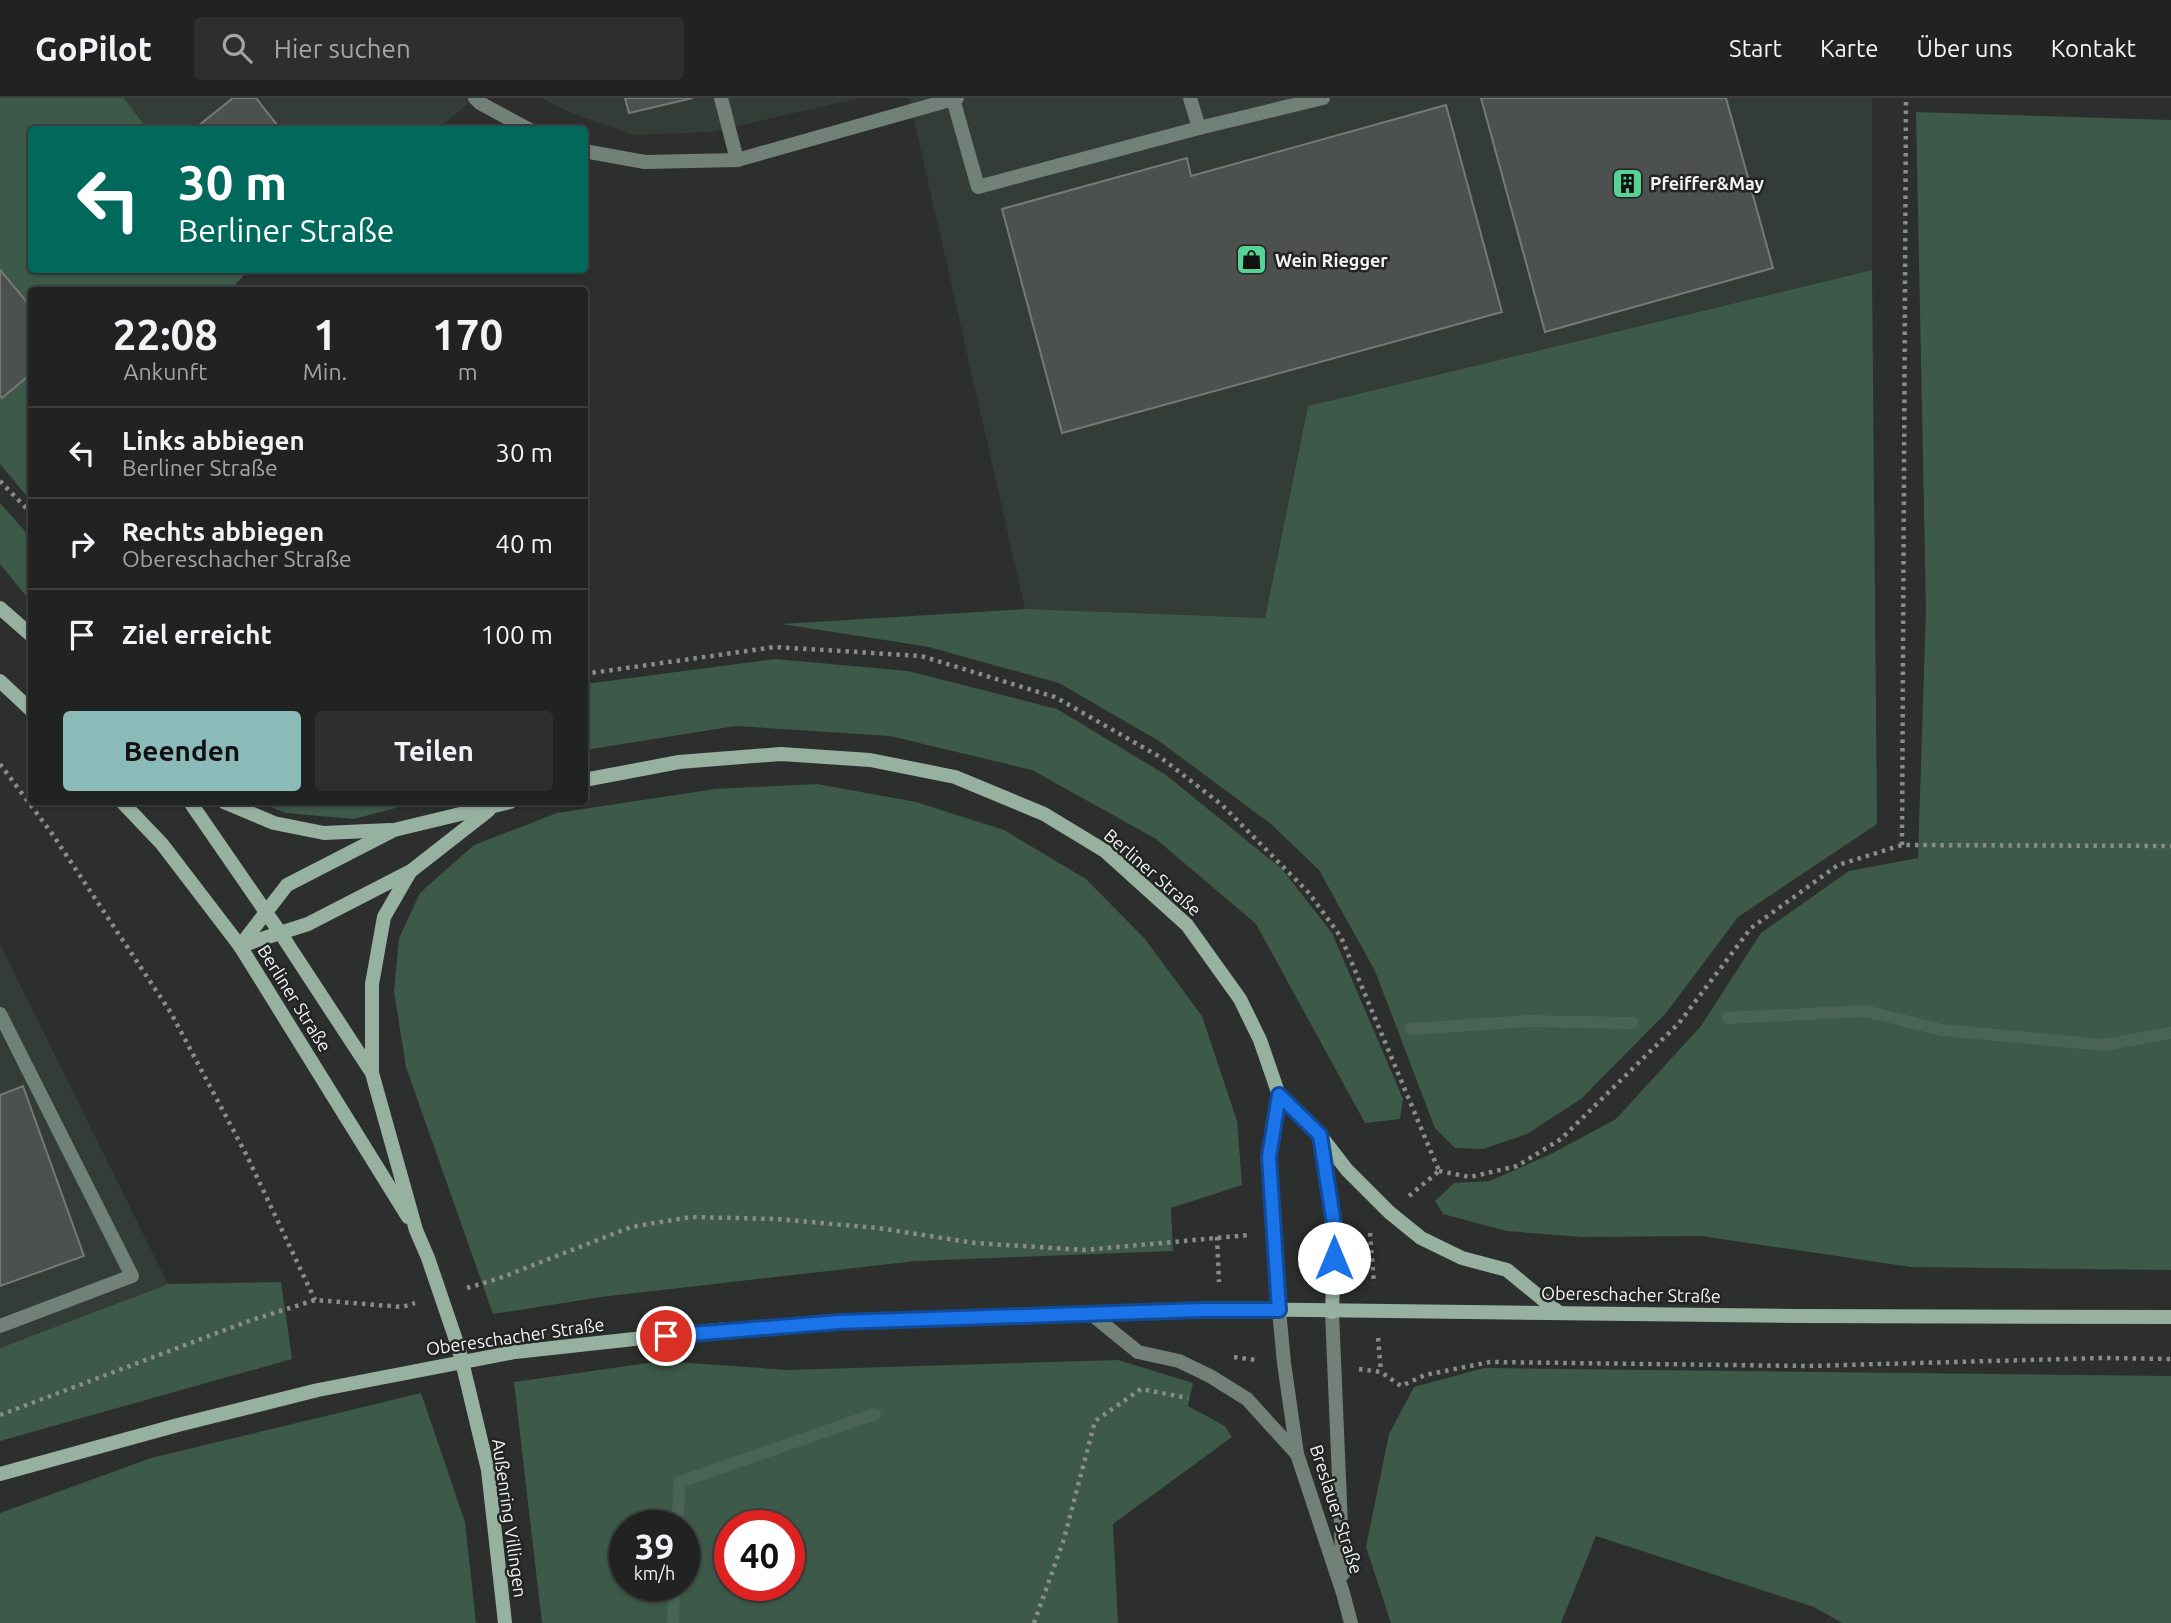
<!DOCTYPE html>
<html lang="de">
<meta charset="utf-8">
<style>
:root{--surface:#212322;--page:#2d2f2f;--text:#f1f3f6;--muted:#a2a4a5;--line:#3e4040;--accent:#8bbbb9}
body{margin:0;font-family:Ubuntu,sans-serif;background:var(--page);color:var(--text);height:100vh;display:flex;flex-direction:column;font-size:26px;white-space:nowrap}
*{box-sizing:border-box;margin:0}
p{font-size:23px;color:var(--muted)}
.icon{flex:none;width:38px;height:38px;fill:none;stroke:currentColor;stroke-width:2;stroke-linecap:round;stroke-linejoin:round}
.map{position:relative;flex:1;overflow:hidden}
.details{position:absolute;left:28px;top:189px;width:560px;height:518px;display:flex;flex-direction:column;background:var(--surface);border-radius:7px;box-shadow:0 2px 5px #0004,0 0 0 2px var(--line)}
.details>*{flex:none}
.banner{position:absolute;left:28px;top:28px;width:560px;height:147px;border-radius:7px;box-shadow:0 2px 5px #0004,0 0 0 2px var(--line);background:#00695c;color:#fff;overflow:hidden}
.speed{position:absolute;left:609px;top:1412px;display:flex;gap:14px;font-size:35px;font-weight:700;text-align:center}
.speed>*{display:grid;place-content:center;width:91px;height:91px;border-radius:50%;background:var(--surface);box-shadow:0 2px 5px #0004,0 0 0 2px var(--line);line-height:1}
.speed small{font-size:18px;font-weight:400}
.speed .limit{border:10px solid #d22;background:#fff;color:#111}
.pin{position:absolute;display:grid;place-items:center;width:60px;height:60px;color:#fff;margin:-30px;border:4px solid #fff;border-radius:50%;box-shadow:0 2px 7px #0007}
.me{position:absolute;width:77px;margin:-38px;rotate:0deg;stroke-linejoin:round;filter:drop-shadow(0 0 5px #0008)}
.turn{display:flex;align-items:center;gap:24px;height:147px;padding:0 35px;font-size:32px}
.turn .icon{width:91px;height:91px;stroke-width:2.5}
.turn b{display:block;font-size:49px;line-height:60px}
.eta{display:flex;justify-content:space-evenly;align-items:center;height:119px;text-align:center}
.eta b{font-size:42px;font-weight:700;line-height:49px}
.cta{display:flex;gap:14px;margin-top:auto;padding:14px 35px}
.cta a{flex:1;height:80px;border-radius:7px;background:var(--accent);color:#111;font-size:28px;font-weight:700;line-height:80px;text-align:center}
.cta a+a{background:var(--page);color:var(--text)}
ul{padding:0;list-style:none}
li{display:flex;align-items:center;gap:21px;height:91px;padding:0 35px;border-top:2px solid var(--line)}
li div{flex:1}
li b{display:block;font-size:26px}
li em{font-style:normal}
header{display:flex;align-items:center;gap:42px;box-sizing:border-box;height:98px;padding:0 35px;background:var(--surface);border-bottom:2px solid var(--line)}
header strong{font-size:33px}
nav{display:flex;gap:38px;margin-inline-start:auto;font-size:24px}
.search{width:490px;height:63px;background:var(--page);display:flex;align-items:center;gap:18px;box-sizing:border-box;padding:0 24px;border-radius:7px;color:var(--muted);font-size:26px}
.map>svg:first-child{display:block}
</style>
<header>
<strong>GoPilot</strong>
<div class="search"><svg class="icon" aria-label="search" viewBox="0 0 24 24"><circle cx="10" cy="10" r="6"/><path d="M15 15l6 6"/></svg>Hier suchen</div>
<nav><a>Start</a><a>Karte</a><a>Über uns</a><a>Kontakt</a></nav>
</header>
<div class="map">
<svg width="2171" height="1525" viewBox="0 0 2171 1525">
<rect width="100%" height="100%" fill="#2c2f2d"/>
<!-- built -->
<g fill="#333c37">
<path d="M124,0H475L436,32L147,31Z"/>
<path d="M541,0H860L712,34L633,37L569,14Z"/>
<path d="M909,0H1872V172L1308,308L1265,520L1025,511Z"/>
<path d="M0,846L168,1186L0,1250Z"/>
</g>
<!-- green -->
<g fill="#3d5949" fill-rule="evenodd">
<path d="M0,0H124L147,31L32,32V172H248L231,192H32L31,403L0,366Z"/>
<path d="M1916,14L2171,22V1172L1911,1169L1701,1138L1582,1139L1506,1133L1443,1116L1435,1103L1454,1085L1490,1083L1551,1056L1616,1021L1701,928L1761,835L1849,773L1918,760L1926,510Z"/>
<path d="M1872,172L1877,726L1738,819L1666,915L1581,1001L1527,1036L1483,1051L1455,1050L1435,1030L1375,873L1319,772L1271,726L1159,643L1059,585L929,549L782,526L1025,511L1265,520L1308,308Z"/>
<path d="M0,405L31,440V504L0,466Z"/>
<path d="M775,561L908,573L1057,611L1166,677L1282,771L1332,835L1403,1001L1400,1021L1365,1025L1256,826L1156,741L1032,672L890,638L736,628L585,652V586Z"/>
<path d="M817,686L916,704L1004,732L1086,781L1145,841L1202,918L1237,1023L1242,1087L1171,1110L1173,1153L916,1163L601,1199L493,1216L406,969L394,893L399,840L420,795L474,747L557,715L715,691Z"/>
<path d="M258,704H418L354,721L286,715Z"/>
<path d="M281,1184L292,1261L0,1343V1250L168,1186Z"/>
<path d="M1118,1262L1193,1285L1188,1308L1225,1328L1232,1339L1113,1426L1118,1525H542L514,1284L662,1263L787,1272ZM625,1428H684V1488H625ZM730,1428H789V1488H730Z"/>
<path d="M1484,1270L2171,1278V1525H1842L1814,1509L1596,1438L1561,1525H1391L1366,1449L1389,1336L1414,1289Z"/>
<path d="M421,1295L465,1424L476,1525H0V1415L151,1360Z"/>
</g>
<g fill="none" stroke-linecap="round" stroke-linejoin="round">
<!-- stream -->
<g stroke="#496357" stroke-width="12">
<path d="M1728,920L1865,913L1942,932L2104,947L2171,935"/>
<path d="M1411,931L1529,923L1632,925"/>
<path d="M677,1428L680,1384L875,1316"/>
<path d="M673,1525L674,1488"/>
</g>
</g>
<!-- building -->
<g fill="#4c504e" stroke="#757977" stroke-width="2">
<path d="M233,0H256L281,32H193Z"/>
<path d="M625,0H693L629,15Z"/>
<path d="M1481,0H1726L1773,170L1545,234Z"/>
<path d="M1446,7L1502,214L1062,335L1002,111L1187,60L1191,78Z"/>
<path d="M0,172L32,210V275L2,300L0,297Z"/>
<path d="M23,988L84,1158L0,1188V997Z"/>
</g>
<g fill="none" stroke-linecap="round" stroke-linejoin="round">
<!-- path -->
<g stroke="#898c8a" stroke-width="4.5" stroke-dasharray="3.5 5" stroke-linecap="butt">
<path d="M0,383L32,416"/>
<path d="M584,576L775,549L921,558L1055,599L1160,659L1222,707L1309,795L1341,839L1439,1073"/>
<path d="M0,666L53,737L171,915L247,1058L315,1202"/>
<path d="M1902,747L1906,0"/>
<path d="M1439,1073L1470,1079L1517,1068L1561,1041L1679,925L1751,830L1838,767L1902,747L2171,748"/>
<path d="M1409,1098L1439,1073"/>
<path d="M1370,1135L1374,1186"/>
<path d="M1217,1139L1219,1184"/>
<path d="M467,1190L500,1180L631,1129L691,1119L777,1121L878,1130L975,1145L1085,1152L1249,1137"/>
<path d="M1378,1240L1381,1274"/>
<path d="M1234,1259L1256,1262"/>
<path d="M1359,1271L1381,1274L1401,1288L1425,1277L1490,1264L1808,1268L2102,1260L2171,1261"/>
<path d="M0,1317L249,1223L315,1202L402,1209L415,1205"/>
<path d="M1034,1525L1064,1441L1095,1323L1141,1291L1188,1300"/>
</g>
<!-- lane -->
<g stroke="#718178" stroke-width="14">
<path d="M721,0L737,62"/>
<path d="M1190,0L1199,30"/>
<path d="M953,1L978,89L1199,30L1323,0"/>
<path d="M0,916L132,1178L0,1228"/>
</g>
<!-- street -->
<g stroke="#718178" stroke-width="14">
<path d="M475,0L480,5L530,32"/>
<path d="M584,53L645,64L737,62L957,0"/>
<path d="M1279,1212L1284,1265L1297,1356L1343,1495L1351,1525"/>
<path d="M1332,1214L1343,1476"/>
<path d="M1090,1215L1138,1254L1179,1263L1210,1278L1247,1301L1297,1356"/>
</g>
<!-- secondary -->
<g stroke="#97b1a1" stroke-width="14">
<path d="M0,510L32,538"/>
<path d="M0,583L32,613"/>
<path d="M584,682L679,664L781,656L870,662L955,679L1044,716L1105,753L1187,827L1240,901L1260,942L1279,997L1320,1037L1347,1072L1389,1114L1421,1140L1462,1160L1507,1172L1558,1214"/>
<path d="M122,704L162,746L240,848L408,1119"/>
<path d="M190,704L281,836L372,975L416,1132L428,1160L459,1251L488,1372L505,1525"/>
<path d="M224,704L274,725L324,735L390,732"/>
<path d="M240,848L287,787L394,732L510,704"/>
<path d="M240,848L308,826L411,773L489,712"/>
<path d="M372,973V886L384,819L410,774"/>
<path d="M1279,997L1269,1059L1279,1212"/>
<path d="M1321,1042L1335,1133L1332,1214"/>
<path d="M0,1376L178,1327L318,1292L515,1254L717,1232L839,1224L1221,1211L1795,1218L2171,1219"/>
</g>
</g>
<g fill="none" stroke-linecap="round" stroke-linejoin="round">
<defs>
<path id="route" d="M666,1238L839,1224L1201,1212H1279L1269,1059L1279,997L1320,1037L1335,1133L1334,1160"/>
</defs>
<!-- route casing -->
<use href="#route" stroke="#114b97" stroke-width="18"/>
<!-- route -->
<use href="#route" stroke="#1a73e8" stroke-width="12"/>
</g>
<!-- icons -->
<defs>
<symbol id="building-square" viewBox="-11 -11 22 22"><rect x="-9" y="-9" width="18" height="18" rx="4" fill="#55d395" stroke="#222523"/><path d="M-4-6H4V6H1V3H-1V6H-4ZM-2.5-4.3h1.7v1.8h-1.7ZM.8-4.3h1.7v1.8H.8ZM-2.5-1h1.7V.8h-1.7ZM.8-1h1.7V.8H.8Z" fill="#111"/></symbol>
<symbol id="shop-square" viewBox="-11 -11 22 22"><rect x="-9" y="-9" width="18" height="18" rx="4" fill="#55d395" stroke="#222523"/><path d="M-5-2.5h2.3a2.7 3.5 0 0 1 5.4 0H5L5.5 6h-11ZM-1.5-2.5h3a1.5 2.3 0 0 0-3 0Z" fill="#111"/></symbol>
</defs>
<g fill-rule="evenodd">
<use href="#building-square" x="1610" y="68" width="35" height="35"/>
<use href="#shop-square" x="1234" y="144" width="35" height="35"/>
</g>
<g text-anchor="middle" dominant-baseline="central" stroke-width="5" stroke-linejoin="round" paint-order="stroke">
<!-- poi labels -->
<g font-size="18" font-weight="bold" fill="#f2f4f3" stroke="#222523" text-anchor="start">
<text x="1650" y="85">Pfeiffer&amp;May</text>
<text x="1275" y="162">Wein Riegger</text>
</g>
<!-- street labels -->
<g font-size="18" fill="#f2f4f3" stroke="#222523">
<text transform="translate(1153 774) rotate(41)">Berliner Straße</text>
<text transform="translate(295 900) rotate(58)">Berliner Straße</text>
<text transform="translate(1631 1196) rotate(1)">Obereschacher Straße</text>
<text transform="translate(515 1238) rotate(-8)">Obereschacher Straße</text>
<text transform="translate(1337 1411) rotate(72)">Breslauer Straße</text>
<text transform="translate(510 1420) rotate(82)">Außenring Villingen</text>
</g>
</g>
</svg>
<div class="speed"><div>39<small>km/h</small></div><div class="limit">40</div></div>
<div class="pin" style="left:666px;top:1238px;background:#d93025"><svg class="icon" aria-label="arrive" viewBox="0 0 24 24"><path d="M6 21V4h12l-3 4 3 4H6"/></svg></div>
<svg class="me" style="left:1334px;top:1160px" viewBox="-20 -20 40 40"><circle r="19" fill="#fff"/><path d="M0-13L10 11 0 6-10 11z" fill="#1a73e8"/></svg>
<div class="banner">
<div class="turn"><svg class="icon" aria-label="left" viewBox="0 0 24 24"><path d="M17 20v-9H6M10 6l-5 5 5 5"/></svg><div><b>30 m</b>Berliner Straße</div></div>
</div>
<section class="details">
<div class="eta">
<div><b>22:08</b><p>Ankunft</p></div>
<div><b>1</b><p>Min.</p></div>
<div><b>170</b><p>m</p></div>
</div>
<ul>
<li><svg class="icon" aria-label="left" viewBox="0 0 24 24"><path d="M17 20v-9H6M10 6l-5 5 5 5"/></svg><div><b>Links abbiegen</b><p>Berliner Straße</p></div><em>30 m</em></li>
<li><svg class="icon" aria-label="right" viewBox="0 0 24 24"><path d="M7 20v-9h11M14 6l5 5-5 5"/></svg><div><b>Rechts abbiegen</b><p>Obereschacher Straße</p></div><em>40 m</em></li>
<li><svg class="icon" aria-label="arrive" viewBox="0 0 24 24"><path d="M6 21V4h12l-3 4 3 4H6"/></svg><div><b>Ziel erreicht</b></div><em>100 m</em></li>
</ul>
<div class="cta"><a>Beenden</a><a>Teilen</a></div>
</section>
</div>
